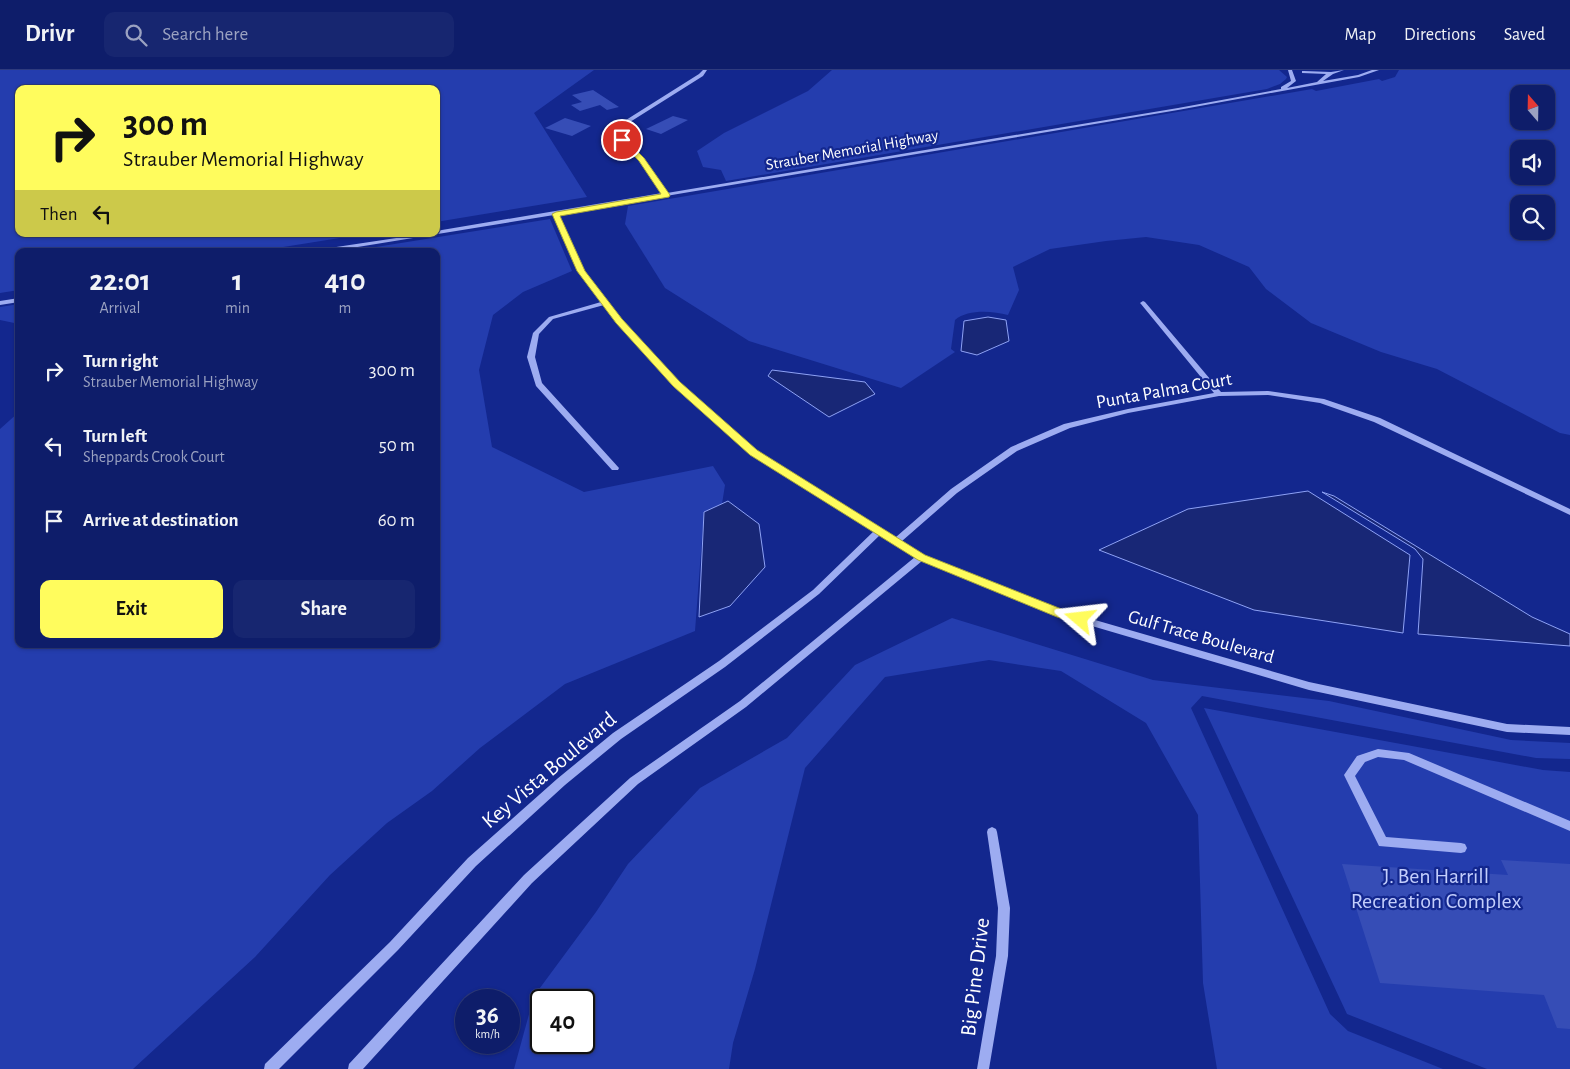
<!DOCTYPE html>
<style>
:root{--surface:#0e1d6a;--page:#172670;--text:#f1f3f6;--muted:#9ba2c1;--line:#2e3b7e;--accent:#fffc5d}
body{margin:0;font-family:"Alegreya Sans",sans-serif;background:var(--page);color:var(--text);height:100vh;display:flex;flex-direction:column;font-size:19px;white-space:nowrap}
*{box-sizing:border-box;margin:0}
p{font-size:16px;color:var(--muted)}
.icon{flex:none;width:28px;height:28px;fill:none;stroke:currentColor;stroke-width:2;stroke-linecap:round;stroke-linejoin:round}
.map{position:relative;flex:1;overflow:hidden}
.drawer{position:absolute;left:15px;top:178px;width:425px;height:400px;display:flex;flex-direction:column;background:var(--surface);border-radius:10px;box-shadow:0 1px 4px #0004,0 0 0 1px var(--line)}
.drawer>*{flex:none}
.top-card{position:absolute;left:15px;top:15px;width:425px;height:152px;border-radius:10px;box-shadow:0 1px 4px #0004,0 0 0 1px var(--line);background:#fffc5d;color:#111;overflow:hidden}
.needle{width:32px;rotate:340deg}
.tools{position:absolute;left:1510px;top:15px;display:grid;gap:10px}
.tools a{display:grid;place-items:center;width:45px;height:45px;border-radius:10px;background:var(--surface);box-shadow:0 1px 4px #0004,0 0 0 1px var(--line);font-size:25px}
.speed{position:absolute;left:455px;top:919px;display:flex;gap:10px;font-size:25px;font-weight:700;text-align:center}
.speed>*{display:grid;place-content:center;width:65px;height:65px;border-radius:50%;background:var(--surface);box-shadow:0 1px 4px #0004,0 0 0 1px var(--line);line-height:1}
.speed small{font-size:12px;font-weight:400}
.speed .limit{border:2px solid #111;border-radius:8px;background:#fff;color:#111}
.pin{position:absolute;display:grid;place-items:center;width:42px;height:42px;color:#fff;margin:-21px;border:2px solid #fff;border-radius:50%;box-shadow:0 1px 5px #0007}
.me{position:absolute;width:55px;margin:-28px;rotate:287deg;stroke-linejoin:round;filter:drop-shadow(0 0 4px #0008)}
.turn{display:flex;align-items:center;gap:18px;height:105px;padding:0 25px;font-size:22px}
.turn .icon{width:65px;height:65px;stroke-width:2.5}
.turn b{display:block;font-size:35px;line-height:42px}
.then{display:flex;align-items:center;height:48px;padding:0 25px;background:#0003;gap:10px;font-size:19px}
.eta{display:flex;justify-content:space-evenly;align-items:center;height:85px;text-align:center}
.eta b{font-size:30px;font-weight:600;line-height:35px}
.action{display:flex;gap:10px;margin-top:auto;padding:10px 25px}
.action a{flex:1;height:58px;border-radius:10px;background:var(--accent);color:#111;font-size:20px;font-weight:600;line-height:58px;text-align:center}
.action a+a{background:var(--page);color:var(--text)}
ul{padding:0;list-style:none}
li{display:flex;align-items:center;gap:15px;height:75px;padding:0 25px}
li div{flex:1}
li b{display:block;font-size:19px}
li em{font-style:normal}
header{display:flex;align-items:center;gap:30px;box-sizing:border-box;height:70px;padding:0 25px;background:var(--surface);border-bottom:1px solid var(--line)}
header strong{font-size:24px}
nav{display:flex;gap:28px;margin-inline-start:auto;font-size:18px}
.search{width:350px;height:45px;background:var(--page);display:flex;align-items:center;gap:12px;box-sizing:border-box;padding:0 18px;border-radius:10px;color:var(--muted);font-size:19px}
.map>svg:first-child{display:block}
</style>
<header>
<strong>Drivr</strong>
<div class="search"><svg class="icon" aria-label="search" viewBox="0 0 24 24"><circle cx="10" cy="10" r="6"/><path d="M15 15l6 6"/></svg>Search here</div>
<nav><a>Map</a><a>Directions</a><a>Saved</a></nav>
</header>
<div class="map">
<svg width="1570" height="999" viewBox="0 0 1570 999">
<rect width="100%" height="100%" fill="#13278e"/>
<!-- green -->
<g fill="#243dae" fill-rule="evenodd">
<path d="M0,0H594L534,43L587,127L436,152V19H19V164H365L258,181H19V220L0,223Z"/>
<path d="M832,0H1279L1287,7L1286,9L1280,14L1267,19L726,111L721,100L703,97L697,81L724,63L808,21Z"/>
<path d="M1399,0H1570V365L1560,363L1437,299L1381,282L1311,253L1266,219L1249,197L1199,175L1146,167L1106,171L1050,179L1013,197L1019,220L1008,245C992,241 968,239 955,250L951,279L955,282L901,318L749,271L665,218L625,154L628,136L1312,19L1316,21L1379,9L1382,11L1395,7ZM1519,24H1546V51H1519ZM1519,79H1546V106H1519ZM1519,134H1546V161H1519Z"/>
<path d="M550,149L572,201L523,222L493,245L479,300L492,377L584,422L713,396L725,415L722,434L704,442L695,561L565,614L480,678L432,721L387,753L330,805L255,887L133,999H0V359L19,342V574H436V181H351Z"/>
<path d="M19,234V254L0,250V237Z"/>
<path d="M952,548L1153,610L1329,631L1511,670L1570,673V689L1536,688L1202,626L1191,638L1330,944L1348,961L1443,999H1217L1203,913L1198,745L1146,653L1061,601L989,590L885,607L805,698L755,899L733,973L729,999H514L534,926L596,842L628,794L700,718L787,668L855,595ZM541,930H584V972H541Z"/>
<path d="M1204,638L1543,700L1570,702V999H1487L1347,944Z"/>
</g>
<!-- water -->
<g fill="#182776" stroke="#8ea2f5">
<path d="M988,247L1006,250L1009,271L977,285L961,281L964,251Z"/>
<path d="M772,300L865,312L875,324L829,347L768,306Z"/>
<path d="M1308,421L1410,485L1403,563L1254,540L1099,480L1188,439Z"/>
<path d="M1322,422L1334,426L1532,547L1570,564V576L1418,564L1423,489L1415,479Z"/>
<path d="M728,431L759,454L765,497L730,536L699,547L704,442Z"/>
</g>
<!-- building -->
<g fill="#364db6">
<path d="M593,20L619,37L607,40L600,35L580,41L571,35L582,32L572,25Z"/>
<path d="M673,46L688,50L661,64L646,59Z"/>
<path d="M565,48L591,56L572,66L545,58Z"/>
<path d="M1501,790L1570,794V959L1557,958L1544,925L1380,913L1342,794L1508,805Z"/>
</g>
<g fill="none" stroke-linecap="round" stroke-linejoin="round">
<!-- minor -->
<g fill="#9dacf1" fill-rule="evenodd">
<path d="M703,0H707L703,6L630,52L625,70L644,88L667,123L1178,38L1281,19V17L1291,11L1288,0H1292L1296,11L1287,18L1317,12L1326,4L1302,3V1H1304L1331,2L1344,0L1333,4L1323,11L1358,5L1372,0H1379L1359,7L1178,40L559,144L584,201L621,250L679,312L757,381L896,467L951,419L1011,377L1064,354L1128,339L1214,323L1141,234L1140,233L1143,231L1145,232L1221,322L1268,321L1324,329L1380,348L1570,439V445L1374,352L1320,333L1268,325L1219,326L1128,343L1070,358L1017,381L957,423L902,471L924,485L1064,541L1309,612L1507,654L1570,657V665L1507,662L1309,620L1058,546L922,491L746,637L638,714L532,813L363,999H348L349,994L524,805L630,708L740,631L915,487L880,465L819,524L725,597L621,669L565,715L476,796L398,880L279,999H264L265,994L390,872L468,788L557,709L613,663L719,591L813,520L874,461L751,385L673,316L617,252L604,235L553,249L539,264L535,287L542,313L619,398L618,400H612L536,316L527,287L533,263L549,247L601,232L578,201L554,145L333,181H320L323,179L423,164H436V161L662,123L640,90L619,70L626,50L699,4Z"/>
<path d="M19,228V232L0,235V231Z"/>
<path d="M1378,679L1409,683L1570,751V761L1404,690L1378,687L1365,692L1355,706L1386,767L1461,773L1465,774L1467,778L1465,782L1461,783L1379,776L1344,705L1357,686Z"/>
<path d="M992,757L996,759L997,762L1010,838L1008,886L989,999H977L996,886L998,838L987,762L988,759Z"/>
</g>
</g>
<!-- route -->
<path fill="#fffc5d" stroke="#a6a43c" d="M620,68H624L644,88L670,125L669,127L560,146L585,201L622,249L680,312L757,380L925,485L1064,540L1084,546L1086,549L1084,552L1080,554L1057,547L918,490L750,385L673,316L616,253L577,201L552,144L556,142L661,124L639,91L620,71Z"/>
<g text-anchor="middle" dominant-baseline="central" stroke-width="4.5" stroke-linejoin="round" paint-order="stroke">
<!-- far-street labels -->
<g font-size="16" fill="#fff" stroke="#13278e">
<text transform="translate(852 80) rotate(-10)">Strauber Memorial Highway</text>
</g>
<!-- street labels -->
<g font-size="19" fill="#fff" stroke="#13278e">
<text transform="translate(1164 321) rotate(-10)">Punta Palma Court</text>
<text transform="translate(1201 567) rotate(16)">Gulf Trace Boulevard</text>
</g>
<!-- near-street labels -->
<g font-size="22" fill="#fff" stroke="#13278e">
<text transform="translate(549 700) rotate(-40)">Key Vista Boulevard</text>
<text transform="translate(975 907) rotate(-83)">Big Pine Drive</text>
</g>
<!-- near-park labels -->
<g font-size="22" fill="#c3cefc" stroke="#13278e">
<text x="1436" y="806">J. Ben Harrill<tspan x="1436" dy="25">Recreation Complex</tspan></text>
</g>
</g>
</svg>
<div class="tools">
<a><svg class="needle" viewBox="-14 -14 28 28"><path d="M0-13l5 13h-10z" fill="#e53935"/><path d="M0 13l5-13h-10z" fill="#9ba2c1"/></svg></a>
<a><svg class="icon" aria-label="sound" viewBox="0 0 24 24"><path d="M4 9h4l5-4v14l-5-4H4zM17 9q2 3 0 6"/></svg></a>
<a><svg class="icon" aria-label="search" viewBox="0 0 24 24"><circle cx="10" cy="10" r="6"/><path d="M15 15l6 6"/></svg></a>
</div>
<div class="speed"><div>36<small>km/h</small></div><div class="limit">40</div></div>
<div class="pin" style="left:622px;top:70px;background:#d93025"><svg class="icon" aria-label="arrive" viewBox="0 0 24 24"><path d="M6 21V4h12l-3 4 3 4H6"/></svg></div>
<svg class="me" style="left:1080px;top:549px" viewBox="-20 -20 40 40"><path d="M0-17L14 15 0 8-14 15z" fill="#fffc5d" stroke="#fff" stroke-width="4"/></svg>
<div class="top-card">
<div class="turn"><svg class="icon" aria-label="right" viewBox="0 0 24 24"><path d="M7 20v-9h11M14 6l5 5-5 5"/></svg><div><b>300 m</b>Strauber Memorial Highway</div></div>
<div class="then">Then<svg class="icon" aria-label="left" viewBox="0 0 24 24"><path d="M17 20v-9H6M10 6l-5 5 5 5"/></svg></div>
</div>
<section class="drawer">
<div class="eta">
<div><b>22:01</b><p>Arrival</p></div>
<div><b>1</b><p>min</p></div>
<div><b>410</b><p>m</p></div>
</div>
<ul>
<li><svg class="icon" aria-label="right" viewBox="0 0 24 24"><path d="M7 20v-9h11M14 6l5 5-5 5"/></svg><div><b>Turn right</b><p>Strauber Memorial Highway</p></div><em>300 m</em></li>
<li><svg class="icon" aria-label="left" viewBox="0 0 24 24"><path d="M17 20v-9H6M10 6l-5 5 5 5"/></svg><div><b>Turn left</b><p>Sheppards Crook Court</p></div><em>50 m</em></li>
<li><svg class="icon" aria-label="arrive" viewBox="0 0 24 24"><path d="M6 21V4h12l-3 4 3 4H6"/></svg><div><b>Arrive at destination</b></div><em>60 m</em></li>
</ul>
<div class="action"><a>Exit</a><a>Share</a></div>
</section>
</div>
